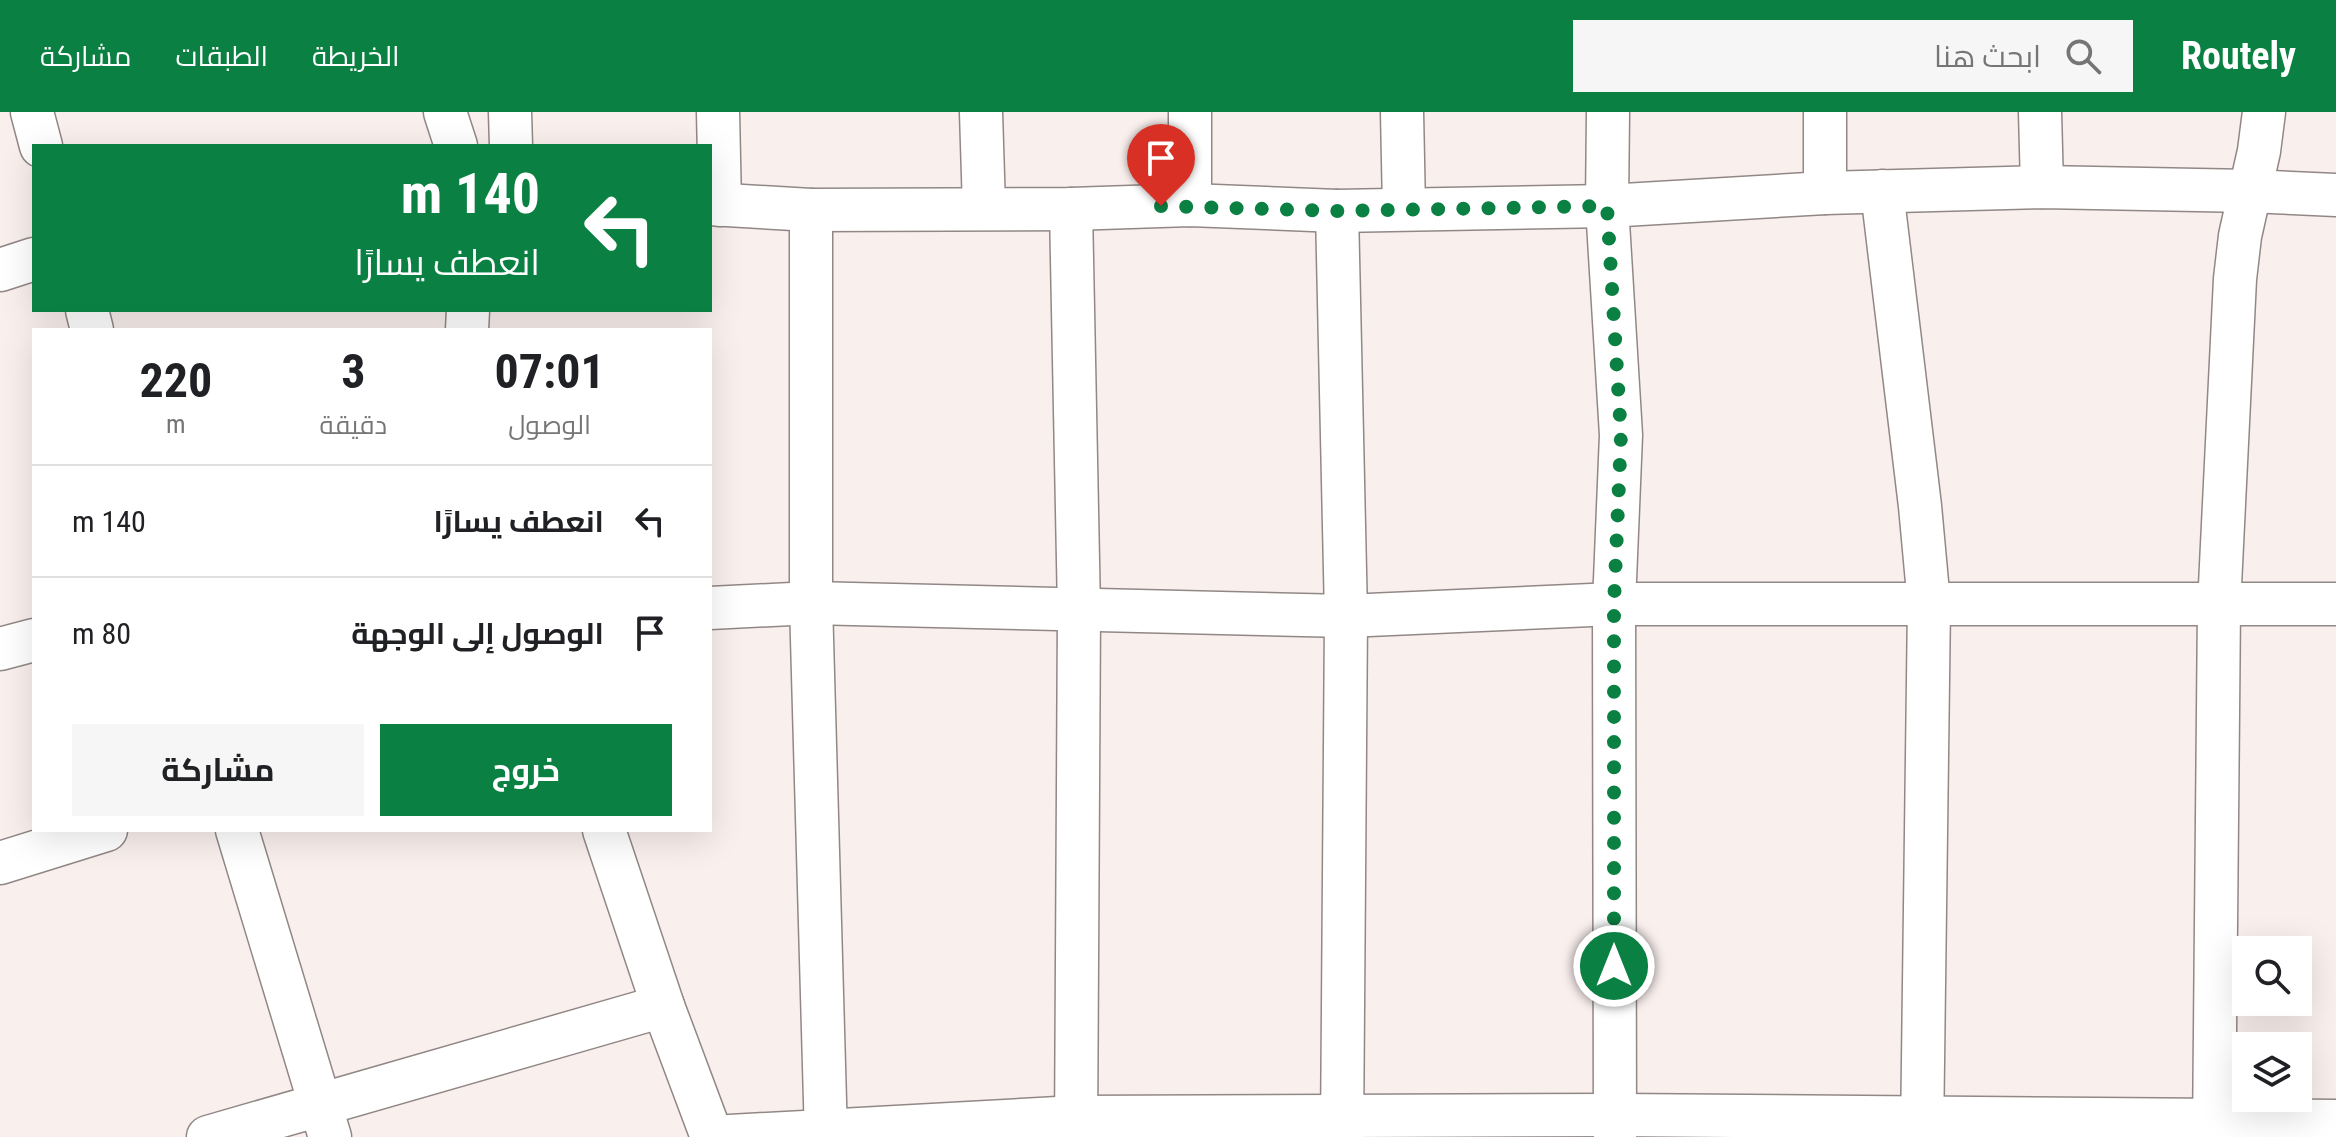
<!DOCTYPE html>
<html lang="ar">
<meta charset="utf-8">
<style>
:root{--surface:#fff;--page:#f6f6f6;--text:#202124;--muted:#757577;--line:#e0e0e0;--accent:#0b8043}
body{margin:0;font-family:"Roboto Condensed",Cairo,sans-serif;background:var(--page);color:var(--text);direction:rtl;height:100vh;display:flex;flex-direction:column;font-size:30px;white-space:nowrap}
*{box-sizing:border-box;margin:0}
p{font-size:26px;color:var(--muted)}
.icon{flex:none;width:44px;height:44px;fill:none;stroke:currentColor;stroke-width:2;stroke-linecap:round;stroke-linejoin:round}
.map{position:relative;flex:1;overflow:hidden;direction:ltr}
.sheet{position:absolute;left:32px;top:216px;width:680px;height:504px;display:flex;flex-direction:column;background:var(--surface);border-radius:0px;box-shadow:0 8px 32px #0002;direction:rtl}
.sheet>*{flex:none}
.top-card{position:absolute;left:32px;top:32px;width:680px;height:168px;border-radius:0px;box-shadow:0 8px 32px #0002;direction:rtl;background:#0b8043;color:#fff;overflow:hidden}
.tools{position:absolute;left:2232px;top:824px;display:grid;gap:16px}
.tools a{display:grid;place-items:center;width:80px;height:80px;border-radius:0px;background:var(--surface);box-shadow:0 8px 32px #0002;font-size:40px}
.pin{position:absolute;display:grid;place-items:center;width:68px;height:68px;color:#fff;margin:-82px -34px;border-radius:50% 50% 50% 0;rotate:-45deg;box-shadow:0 0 8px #0007}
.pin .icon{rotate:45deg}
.me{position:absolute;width:88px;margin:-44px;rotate:0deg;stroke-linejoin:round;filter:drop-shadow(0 0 6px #0008)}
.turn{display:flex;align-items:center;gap:28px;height:168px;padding:0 40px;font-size:36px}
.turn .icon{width:104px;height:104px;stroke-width:2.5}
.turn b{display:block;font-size:56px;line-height:68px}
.eta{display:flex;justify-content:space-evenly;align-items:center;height:136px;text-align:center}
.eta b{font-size:48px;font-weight:700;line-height:56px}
.action{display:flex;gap:16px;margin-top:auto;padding:16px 40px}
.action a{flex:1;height:92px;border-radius:0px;background:var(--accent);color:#fff;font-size:32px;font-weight:700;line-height:92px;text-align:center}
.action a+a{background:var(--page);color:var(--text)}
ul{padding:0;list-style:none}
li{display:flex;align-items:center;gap:24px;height:112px;padding:0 40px;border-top:2px solid var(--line)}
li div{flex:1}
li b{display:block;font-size:30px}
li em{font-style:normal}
header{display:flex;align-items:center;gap:48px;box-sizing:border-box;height:112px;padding:0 40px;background:var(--accent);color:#fff}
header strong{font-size:38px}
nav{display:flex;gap:44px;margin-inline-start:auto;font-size:28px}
.search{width:560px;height:72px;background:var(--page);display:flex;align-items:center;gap:20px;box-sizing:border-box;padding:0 28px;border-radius:0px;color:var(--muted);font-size:30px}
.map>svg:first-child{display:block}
</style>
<header>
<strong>Routely</strong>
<div class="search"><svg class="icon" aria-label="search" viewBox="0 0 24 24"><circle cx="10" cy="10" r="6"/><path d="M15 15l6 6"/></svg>ابحث هنا</div>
<nav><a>الخريطة</a><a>الطبقات</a><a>مشاركة</a></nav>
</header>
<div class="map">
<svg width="2336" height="1025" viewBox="0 0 2336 1025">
<rect width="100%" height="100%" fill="#f9efed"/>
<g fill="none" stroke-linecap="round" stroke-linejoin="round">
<defs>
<g id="minor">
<path d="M32,0L41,34"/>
<path d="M445,0L456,34"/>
<path d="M510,0L511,34"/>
<path d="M718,0L720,93"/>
<path d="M981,0L984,96"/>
<path d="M1190,0V93"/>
<path d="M1402,0L1404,97"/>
<path d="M1608,0L1607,94L1621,323L1614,492L1615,1025"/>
<path d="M2040,0L2042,75"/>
<path d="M1882,79L1920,394L1929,492L1922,1025"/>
<path d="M1825,81V0"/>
<path d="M710,92L811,98L1071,97L1190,93L1337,99L1607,94L1825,81L2042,75L2249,79L2336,83"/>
<path d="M1071,97L1079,499L1076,1025"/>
<path d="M811,98V491L826,1025"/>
<path d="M1337,99L1346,504L1342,1025"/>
<path d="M0,158L34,147"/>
<path d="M87,198L92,218"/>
<path d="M467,218L468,198"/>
<path d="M710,496L811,491L1346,504L1614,492H2336"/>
<path d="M0,537L34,528"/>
<path d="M237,718L330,1025"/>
<path d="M604,718L663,894L712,1025"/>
<path d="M0,751L106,718"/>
<path d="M208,1025L663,894"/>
<path d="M712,1025L1076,1005L1615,1003L2336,1009"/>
<path d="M2214,1025L2219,494L2235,167L2240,124L2259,39L2264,0"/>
</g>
</defs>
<!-- minor casing -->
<use href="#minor" stroke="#918886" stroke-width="45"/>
<!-- minor -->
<use href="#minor" stroke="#fff" stroke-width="42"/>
</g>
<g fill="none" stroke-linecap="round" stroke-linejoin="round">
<!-- route -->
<path stroke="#0b8043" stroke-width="14" stroke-dasharray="0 25.2" d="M1161,94L1337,99L1607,94L1621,323L1614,492V854"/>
</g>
</svg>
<div class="tools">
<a><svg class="icon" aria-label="search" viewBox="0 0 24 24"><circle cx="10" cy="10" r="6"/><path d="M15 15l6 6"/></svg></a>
<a><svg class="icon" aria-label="layers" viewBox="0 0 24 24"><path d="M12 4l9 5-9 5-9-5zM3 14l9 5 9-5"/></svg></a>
</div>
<div class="pin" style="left:1161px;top:94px;background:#d93025"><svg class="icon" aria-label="arrive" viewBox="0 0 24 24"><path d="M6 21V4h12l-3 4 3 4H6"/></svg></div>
<svg class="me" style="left:1614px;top:854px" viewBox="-20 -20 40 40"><circle r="17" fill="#0b8043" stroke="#fff" stroke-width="3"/><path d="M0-11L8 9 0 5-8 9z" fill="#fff"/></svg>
<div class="top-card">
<div class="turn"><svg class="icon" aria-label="left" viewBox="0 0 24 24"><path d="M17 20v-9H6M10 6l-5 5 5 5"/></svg><div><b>140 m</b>انعطف يسارًا</div></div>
</div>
<section class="sheet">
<div class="eta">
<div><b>07:01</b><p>الوصول</p></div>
<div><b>3</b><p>دقيقة</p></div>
<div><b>220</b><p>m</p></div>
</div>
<ul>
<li><svg class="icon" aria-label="left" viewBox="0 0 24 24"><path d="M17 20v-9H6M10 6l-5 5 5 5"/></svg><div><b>انعطف يسارًا</b></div><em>140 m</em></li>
<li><svg class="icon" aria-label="arrive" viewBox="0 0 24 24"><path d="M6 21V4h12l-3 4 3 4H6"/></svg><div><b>الوصول إلى الوجهة</b></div><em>80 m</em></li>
</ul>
<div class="action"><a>خروج</a><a>مشاركة</a></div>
</section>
</div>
